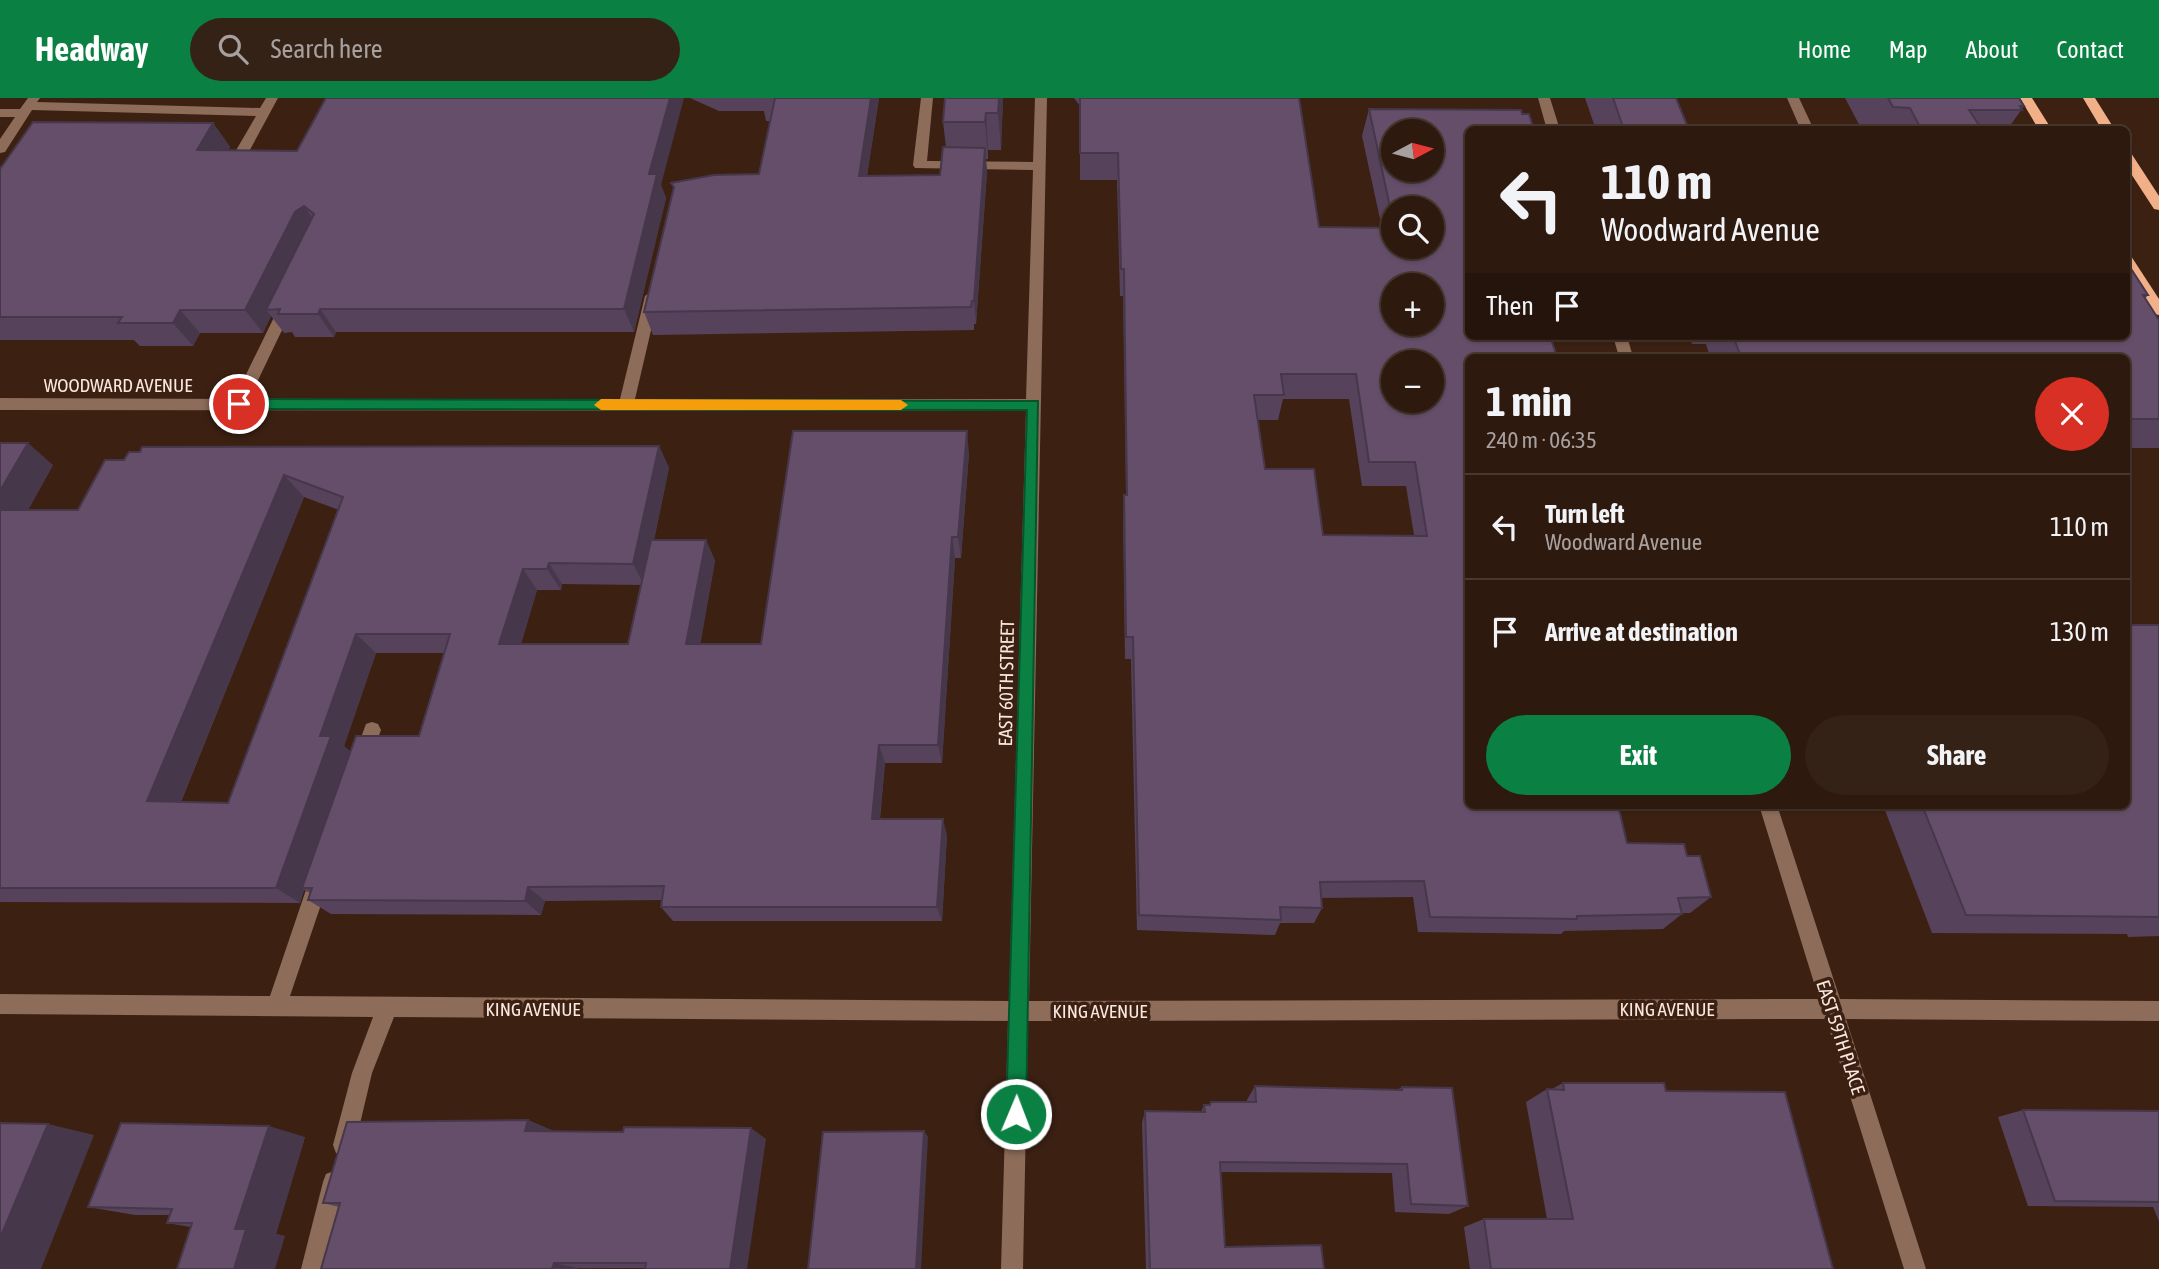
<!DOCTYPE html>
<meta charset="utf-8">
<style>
:root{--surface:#2d190e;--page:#352217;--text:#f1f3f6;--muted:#a7a09e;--line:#48382e;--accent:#0b8043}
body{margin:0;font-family:"Asap Condensed",sans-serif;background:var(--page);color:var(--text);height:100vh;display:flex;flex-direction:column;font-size:26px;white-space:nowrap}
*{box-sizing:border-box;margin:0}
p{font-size:23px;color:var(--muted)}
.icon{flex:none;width:38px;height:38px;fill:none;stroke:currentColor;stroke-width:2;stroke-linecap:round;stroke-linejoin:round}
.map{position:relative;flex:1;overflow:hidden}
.details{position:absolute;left:1465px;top:256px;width:665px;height:455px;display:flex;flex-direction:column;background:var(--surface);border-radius:10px;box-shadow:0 2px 5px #0004,0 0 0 2px var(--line)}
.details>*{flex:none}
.guide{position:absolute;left:1465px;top:28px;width:665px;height:214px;border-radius:10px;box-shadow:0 2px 5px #0004,0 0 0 2px var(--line);background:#2d190e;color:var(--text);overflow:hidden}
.needle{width:46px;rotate:83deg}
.controls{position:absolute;left:1381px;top:21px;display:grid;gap:14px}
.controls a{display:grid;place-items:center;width:63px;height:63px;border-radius:50%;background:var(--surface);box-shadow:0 2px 5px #0004,0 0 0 2px var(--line);font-size:35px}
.pin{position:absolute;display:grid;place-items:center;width:60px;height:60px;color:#fff;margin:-30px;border:4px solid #fff;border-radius:50%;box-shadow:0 2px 7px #0007}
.me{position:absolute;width:77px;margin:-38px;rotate:1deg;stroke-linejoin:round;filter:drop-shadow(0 0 5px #0008)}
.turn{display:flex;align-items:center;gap:24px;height:147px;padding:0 21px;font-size:32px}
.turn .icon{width:91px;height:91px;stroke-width:2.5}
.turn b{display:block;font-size:49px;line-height:60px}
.then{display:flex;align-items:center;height:66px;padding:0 21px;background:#0003;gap:14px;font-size:26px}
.round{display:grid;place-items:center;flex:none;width:74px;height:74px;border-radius:37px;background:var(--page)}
.summary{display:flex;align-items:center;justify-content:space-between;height:119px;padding:0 21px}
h1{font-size:42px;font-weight:700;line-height:52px}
.action{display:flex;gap:14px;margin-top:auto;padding:14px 21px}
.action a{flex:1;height:80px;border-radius:42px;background:var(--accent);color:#fff;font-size:28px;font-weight:700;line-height:80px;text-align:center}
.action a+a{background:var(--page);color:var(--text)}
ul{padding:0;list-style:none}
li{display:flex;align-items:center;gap:21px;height:105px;padding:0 21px;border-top:2px solid var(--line)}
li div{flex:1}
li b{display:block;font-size:26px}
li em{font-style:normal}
header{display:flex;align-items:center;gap:42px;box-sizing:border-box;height:98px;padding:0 35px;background:var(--accent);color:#fff}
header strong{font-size:33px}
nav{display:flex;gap:38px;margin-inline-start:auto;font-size:24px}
.search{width:490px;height:63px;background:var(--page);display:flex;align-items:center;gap:18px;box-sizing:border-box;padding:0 24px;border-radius:38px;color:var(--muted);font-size:26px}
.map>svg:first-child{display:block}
</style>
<header>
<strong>Headway</strong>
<div class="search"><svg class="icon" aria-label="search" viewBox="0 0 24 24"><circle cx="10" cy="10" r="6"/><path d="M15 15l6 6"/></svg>Search here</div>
<nav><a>Home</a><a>Map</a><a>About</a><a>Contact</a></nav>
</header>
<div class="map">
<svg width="2159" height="1171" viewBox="0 0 2159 1171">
<rect width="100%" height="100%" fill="#3c2113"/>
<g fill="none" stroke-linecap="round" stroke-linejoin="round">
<!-- minor -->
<g fill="#8d6c59" fill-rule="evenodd">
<path d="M28,0H40L37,4L260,10L266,0H278L245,61L238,65L231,61L256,18L32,12L5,54L0,55V41L15,19H0V11H20Z"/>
<path d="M921,0H933L927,63L1033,64L1035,0H1047L1029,903L1819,901L1759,707H1777L1840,901L2159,903V923L1846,921L1926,1171H1904L1826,921L1028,923L1023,1171H1001L1008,923L394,919L372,975L355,1047L352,1055L344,1058L336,1055L333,1047L352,975L373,919L0,916V896L270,898L309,783L312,777L319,774L326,777L329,783L290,898L1009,903L1026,313L0,312V300L234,301L281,205L288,200L295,205L249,301H620L645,198L652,193L659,198L635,301H1026L1033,72L915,70L913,67Z"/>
<path d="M1538,0H1550L1560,32H1547Z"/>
<path d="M1787,0H1799L1814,32H1801Z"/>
<path d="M1613,238H1627L1633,259H1619Z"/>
<path d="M372,624L378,626L381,632L368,667L362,669L356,667L353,661L366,626Z"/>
<path d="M334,1073L342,1076L345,1084L323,1171H301L323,1084L326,1076Z"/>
</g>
<!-- major -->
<g fill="#f2b088" fill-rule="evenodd">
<path d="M2020,0H2032L2052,32H2039Z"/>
<path d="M2083,0H2095L2115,32H2102Z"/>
<path d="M2126,54L2131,55L2159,98V112L2154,111L2126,68Z"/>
<path d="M2126,156L2131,158L2159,201V217L2154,216L2126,172Z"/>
</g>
</g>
<!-- wall -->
<g fill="#56435b" fill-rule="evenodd">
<path d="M690,0H879L867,78L940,77L946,49L943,24L945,0H1003L1001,52H988V61H986L987,74L976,226H974V232L653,237L644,214L674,92L671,85L759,76L770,23H766L764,13H719Z"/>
<path d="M1074,0H1299L1319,129L1382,130L1362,38L1369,11L1468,32V259L1627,745L1687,758L1711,799L1690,815H1682V816L1663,831L1564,833L1561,836L1418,834L1413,799L1321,800L1322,810L1314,825H1280L1275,837L1137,832L1131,561H1125L1123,421L1124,397H1126L1123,198H1120L1117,82H1080V8ZM1393,110L1432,149H1393ZM1283,301H1349L1362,388H1406L1414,437H1323L1265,371L1258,322H1278Z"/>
<path d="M1585,0H1676L1689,32H1596Z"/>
<path d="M1845,0H2019L2024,8L2007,32H1862Z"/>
<path d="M213,25L230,49L228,53L661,87L666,100L634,234H336L334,239H295L292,234L284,235L271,218L263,235H200L193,248H140L134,242H0V71Z"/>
<path d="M2126,163L2148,197L2145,201L2159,222V350H2126V259H1710L1706,246H1692L1689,238H2126Z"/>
<path d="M0,345L53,367L28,412H78L105,362L659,348L669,370L654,442H706L715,463L700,546H761L969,355L961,460H955L942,665H885L880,721L947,737L942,823H673L661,809L662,802L545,803L541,817L331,816L308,802L310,795L304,792L300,805L0,804ZM304,399L339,412L228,705L181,704ZM562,486L641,487L628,546H521L537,492H561ZM376,555H444L419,638L350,653L344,648Z"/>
<path d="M2159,527V838L2128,839L2127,836L1932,835L1883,707H2126Z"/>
<path d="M1563,985L1666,993L1833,1171H1470L1464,1129L1484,1121H1547L1526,1004L1547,991H1552Z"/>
<path d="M1255,988L1397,992L1402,989L1468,1108L1449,1116L1395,1114L1392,1075L1220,1074L1225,1149L1324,1171H1146L1142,1025L1145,1013L1201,1014L1204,1007H1209L1211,1004H1247V1002Z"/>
<path d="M2023,1012L2159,1013V1123L2153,1109L2028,1108L1998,1019Z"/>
<path d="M528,1022L553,1033L766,1041L645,1170L321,1171L339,1109L323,1105Z"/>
<path d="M305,1039L276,1136L285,1138L191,1129L167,1125L170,1117H135L88,1109Z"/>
</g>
<!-- shaded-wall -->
<g fill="#46374a">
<path d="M670,0H684L661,87L666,100L634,234L624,211L649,76Z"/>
<path d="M871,0H879L863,102L859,78Z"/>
<path d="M999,0H1003L1001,52L998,15Z"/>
<path d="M986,15L988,52V61L985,24Z"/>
<path d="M213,25L230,49L215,77L197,52Z"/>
<path d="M985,50L987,74L976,226L974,203Z"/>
<path d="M304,108L320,131L266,212L271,218L263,235L245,212L295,114Z"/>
<path d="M320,211L336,234L334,239L318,216Z"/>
<path d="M180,212L200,235L193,248L173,225Z"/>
<path d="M967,333L969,355L961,460L958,439Z"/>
<path d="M28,345L53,367L16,433L0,420V393Z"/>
<path d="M659,348L669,370L644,487L633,466Z"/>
<path d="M284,377L304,399L174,720L147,703Z"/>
<path d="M952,439L955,460L942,665L938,647Z"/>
<path d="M706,442L715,463L697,565L686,546Z"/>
<path d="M549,465L562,486L561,492L547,471Z"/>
<path d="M523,471L537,492L515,565L499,546Z"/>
<path d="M356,536L376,555L344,648L352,655L302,790L304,792L300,805L276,790L320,638Z"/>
<path d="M879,647L885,665L878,737L872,721Z"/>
<path d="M943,721L947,737L942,823L937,809Z"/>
<path d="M528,789L545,803L541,817L525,803Z"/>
<path d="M528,1022L553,1033H525Z"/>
<path d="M48,1026L94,1037L41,1171H0V1140Z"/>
<path d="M269,1028L305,1039L276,1136L285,1138L275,1171H234L235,1131Z"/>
<path d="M751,1030L766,1041L747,1171H730Z"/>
<path d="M924,1033L928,1039L921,1171H916Z"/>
<path d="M554,1165L578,1170V1171H552Z"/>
</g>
<!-- building -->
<g fill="#644e6a" stroke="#46374a" stroke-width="2" fill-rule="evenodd">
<path d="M326,0H670L649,76H657L624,211H320L318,216H278L280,211L266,212L314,116L304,108L295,114L245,212H180L173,225H118L122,219H0V71L33,24L213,25L197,52L297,53Z"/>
<path d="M775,0H871L859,78L940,77L943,49L985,50L974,203H972L971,209L644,214L674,89L671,85L714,77L759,76Z"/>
<path d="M945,0H999L998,15H986L985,24H943Z"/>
<path d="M1080,0H1299L1319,129L1393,130V149H1432V110H1393V123L1369,11L1521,12L1522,16H1529L1534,32H1468V238H1550L1557,259H1468V707H1618L1627,745L1684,746L1687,758H1700L1711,799L1678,800L1682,816L1577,818V821L1430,819L1424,783L1320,784L1322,810L1280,809L1281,822L1139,817L1133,539H1126L1124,397H1127L1124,171H1121L1118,55H1080ZM1393,33H1432V72H1393ZM1393,187H1432V226H1393ZM1393,264H1432V303H1393ZM1281,276H1356L1369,364H1415L1427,438L1323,437L1314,371H1265L1254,297H1284Z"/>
<path d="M1613,0H1676L1689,32H1624Z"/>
<path d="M1888,0H2019L2024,8H2020L2022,12H1969L1979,27H1919L1910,10L1893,9Z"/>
<path d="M2126,163L2148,197H2143L2159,222V321H2126V259H1741L1733,238H2126Z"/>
<path d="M793,333H967L958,439H952L938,647H879L872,721H943L937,809H661L664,788L528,789L525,803L308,802L312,790H302L356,638H419L450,536H356L320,638H331L276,790H0V412H78L105,362H124L129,354H140L142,349L659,348L633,466L549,465L547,471H523L499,546H628L651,442H706L686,546H761ZM284,377L343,399L228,705L147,703Z"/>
<path d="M0,345H28L0,393Z"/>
<path d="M2126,527H2159V819L1966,817L1922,707H2126Z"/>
<path d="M1563,985H1664L1666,993L1785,994L1833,1171H1491L1484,1121H1573L1547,991L1564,992Z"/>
<path d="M1255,988L1402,992V989L1452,990L1468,1108L1411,1106L1407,1066L1220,1064L1225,1149L1321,1147L1324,1171H1150L1145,1013L1205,1014L1204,1007H1210L1211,1004H1256Z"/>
<path d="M2023,1012L2159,1013V1104L2055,1103Z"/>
<path d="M528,1022L525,1033L623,1034L624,1029L751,1030L730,1171H645L646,1165H554L552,1171H321L340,1105H323L347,1024Z"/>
<path d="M0,1025L48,1026L0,1140Z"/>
<path d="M121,1025L269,1028L235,1131H246L234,1171H177L192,1125H167L172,1111L88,1109Z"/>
<path d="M924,1033L916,1171H808L823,1034Z"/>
</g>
<!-- route -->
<path fill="#0b8043" stroke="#07532c" stroke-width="2" d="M239,301L1038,303L1026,1016L1023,1023L1016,1026L1009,1023L1006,1016L1027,312L239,311L233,306Z"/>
<!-- slow -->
<path fill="#f59e0b" d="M601,301L901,302L908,307L901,312H601L594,307Z"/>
<g text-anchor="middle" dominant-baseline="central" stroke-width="7" stroke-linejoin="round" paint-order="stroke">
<!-- street labels -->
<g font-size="19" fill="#fae7de" stroke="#3c2113">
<text x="118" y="287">WOODWARD AVENUE</text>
<text transform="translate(1006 585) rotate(-89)">EAST 60TH STREET</text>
<text x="533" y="911">KING AVENUE</text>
<text x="1667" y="911">KING AVENUE</text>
<text x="1100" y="913">KING AVENUE</text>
<text transform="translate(1841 939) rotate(72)">EAST 59TH PLACE</text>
</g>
</g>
</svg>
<div class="controls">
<a><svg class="needle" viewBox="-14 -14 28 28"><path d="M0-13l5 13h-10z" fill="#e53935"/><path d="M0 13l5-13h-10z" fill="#a7a09e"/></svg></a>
<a><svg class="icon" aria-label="search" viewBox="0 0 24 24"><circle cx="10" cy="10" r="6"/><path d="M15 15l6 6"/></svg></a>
<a>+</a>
<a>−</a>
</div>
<div class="pin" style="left:239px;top:306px;background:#d93025"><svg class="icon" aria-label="arrive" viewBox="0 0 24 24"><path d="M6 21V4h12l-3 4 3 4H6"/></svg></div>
<svg class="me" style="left:1016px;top:1016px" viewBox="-20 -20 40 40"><circle r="17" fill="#0b8043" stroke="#fff" stroke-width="3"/><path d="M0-11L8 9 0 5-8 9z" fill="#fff"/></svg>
<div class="guide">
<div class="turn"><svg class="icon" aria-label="left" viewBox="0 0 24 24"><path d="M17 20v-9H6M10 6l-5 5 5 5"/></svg><div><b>110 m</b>Woodward Avenue</div></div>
<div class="then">Then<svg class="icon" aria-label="arrive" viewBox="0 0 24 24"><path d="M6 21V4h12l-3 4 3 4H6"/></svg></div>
</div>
<section class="details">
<div class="summary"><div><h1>1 min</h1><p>240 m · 06:35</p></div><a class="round" style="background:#d93025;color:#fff"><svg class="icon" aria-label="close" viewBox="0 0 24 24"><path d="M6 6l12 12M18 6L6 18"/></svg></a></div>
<ul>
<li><svg class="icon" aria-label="left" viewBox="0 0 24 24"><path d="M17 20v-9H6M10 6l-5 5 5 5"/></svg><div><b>Turn left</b><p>Woodward Avenue</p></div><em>110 m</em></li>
<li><svg class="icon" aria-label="arrive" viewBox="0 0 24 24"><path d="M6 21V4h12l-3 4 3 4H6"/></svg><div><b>Arrive at destination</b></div><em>130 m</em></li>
</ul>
<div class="action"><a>Exit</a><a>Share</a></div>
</section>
</div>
